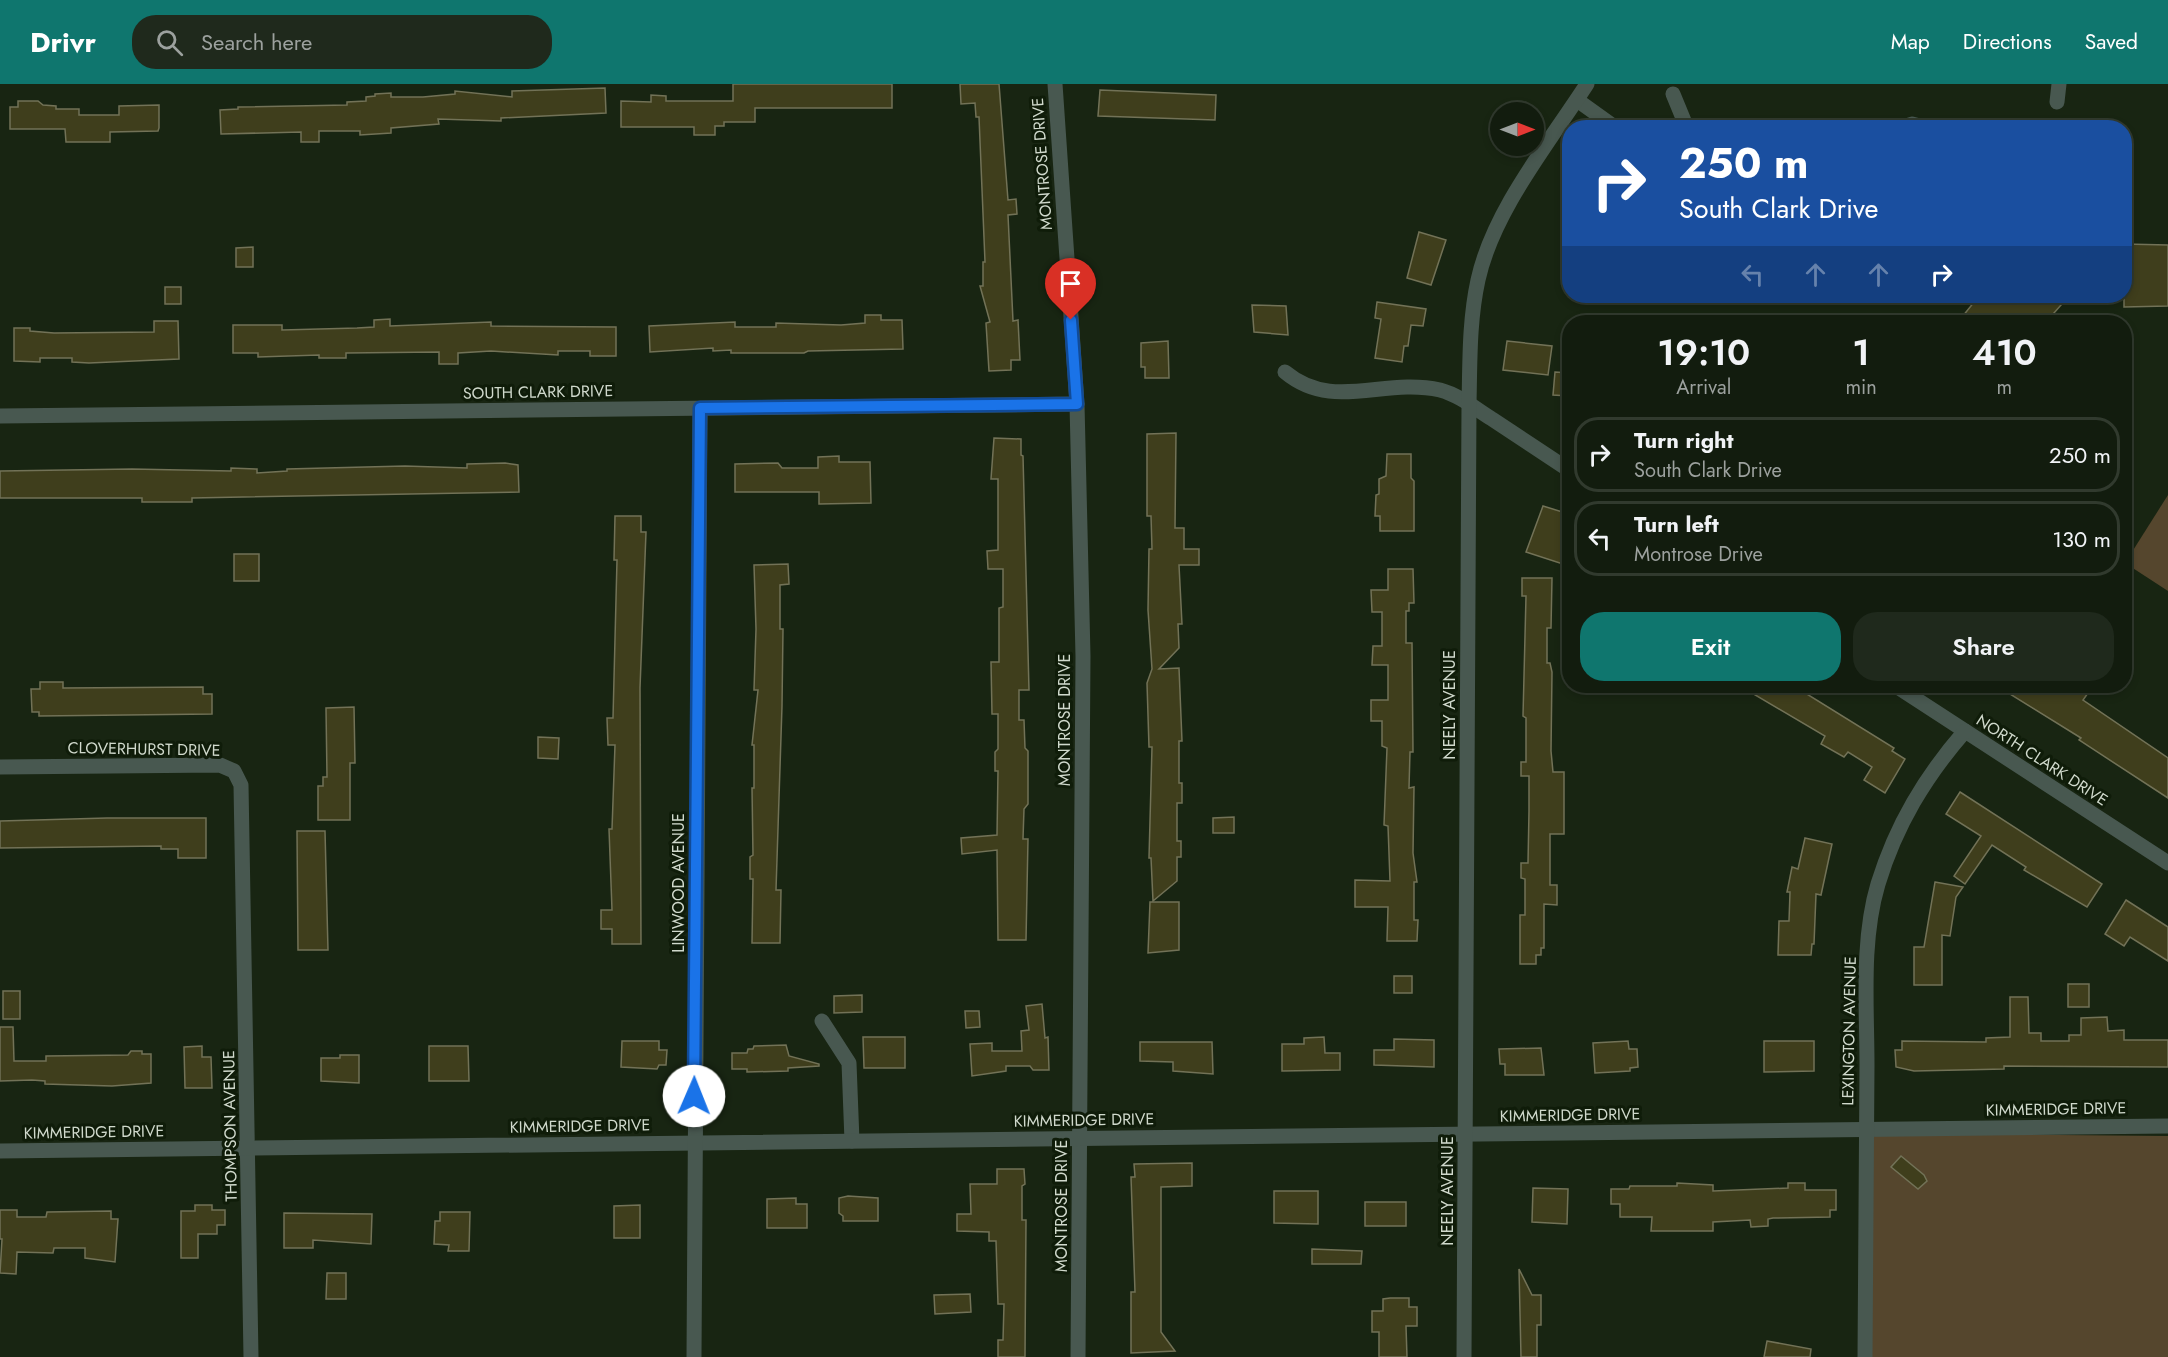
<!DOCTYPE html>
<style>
:root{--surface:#121c0e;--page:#1f291c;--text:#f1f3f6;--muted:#9ca19e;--line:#313a2e;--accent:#0f766e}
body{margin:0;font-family:Jost,sans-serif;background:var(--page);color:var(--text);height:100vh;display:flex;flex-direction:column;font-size:22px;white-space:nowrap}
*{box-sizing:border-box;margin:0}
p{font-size:20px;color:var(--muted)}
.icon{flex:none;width:33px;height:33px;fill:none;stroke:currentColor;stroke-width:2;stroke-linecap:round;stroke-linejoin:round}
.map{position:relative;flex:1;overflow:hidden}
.details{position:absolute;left:1562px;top:231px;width:570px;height:378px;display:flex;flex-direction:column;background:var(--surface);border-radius:24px;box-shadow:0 3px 9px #0003,0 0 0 2px var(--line)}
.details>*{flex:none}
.guide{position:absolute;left:1562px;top:36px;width:570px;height:183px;border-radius:24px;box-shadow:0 3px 9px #0003,0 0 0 2px var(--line);background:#1a4fa0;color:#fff;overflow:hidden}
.needle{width:39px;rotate:90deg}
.controls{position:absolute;left:1490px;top:18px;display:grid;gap:12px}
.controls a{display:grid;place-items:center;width:54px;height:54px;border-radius:50%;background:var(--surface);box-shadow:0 3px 9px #0003,0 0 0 2px var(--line);font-size:30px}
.pin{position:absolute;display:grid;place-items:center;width:51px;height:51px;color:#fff;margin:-62px -26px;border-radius:50% 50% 50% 0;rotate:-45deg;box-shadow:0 0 6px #0007}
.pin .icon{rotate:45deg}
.me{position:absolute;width:66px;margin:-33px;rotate:1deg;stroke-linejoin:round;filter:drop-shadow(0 0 4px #0008)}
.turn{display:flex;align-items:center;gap:21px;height:126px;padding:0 18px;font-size:27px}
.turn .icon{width:78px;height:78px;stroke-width:2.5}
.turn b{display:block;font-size:42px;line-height:51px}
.lanes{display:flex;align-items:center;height:57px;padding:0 18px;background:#0003;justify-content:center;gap:30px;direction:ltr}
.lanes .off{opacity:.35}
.eta{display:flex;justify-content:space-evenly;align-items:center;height:102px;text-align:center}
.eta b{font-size:36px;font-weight:600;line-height:42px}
.button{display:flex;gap:12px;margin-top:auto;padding:12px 18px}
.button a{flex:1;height:69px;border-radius:24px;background:var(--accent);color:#fff;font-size:24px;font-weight:600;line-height:69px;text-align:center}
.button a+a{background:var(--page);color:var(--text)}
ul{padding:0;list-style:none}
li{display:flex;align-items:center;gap:18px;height:75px;margin:0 12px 9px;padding:0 6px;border:3px solid var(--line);border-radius:24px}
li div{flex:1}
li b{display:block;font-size:22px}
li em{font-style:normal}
header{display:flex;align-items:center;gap:36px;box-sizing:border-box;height:84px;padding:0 30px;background:var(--accent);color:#fff}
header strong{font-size:28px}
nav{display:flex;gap:33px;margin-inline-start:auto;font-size:21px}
.search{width:420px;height:54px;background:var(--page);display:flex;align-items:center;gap:15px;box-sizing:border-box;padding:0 21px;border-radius:24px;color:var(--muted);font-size:22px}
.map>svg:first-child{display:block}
</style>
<header>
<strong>Drivr</strong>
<div class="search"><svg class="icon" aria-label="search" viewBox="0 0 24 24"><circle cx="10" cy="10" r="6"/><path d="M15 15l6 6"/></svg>Search here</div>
<nav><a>Map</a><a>Directions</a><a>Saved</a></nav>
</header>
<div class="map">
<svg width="2168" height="1273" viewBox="0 0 2168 1273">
<rect width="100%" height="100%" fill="#182512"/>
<!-- green -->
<g fill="#55462d">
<path d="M2168,411V507L2125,479Z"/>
<path d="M1865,1049L2168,1052V1273H1863Z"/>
</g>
<!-- building -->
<g fill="#3f3e1c" stroke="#727257" stroke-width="1.5">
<path d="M733,0H892V24H755V38H724V42H715V51H694V43H621V17L651,18V11L666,12V17H733Z"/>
<path d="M960,0H999L1008,116L1016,115L1017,130L1008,131L1013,237L1018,236L1020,276H1011V286L989,287L986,239L990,238L980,202H983V178H985L979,33H976L975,19L961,20Z"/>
<path d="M605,4L606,29L501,34V37L438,35L439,40L391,44V49L360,51V47H319V58H301V48L221,50L220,26L238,25V23L347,21V18L366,17V13L375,12V10L391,9V13H423L455,10V7L512,13V7Z"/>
<path d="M1100,6L1216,11L1215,36L1098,32Z"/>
<path d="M18,17H38L43,21L56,22V25H79V31H119V22L159,21V44L158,47L110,48V58H66L65,45H10V23H18Z"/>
<path d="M1419,148L1446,156L1431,201L1407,194Z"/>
<path d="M2124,160L2168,161V222L2124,223Z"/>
<path d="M253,163V183H236V164Z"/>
<rect x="165" y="203" width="16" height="17"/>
<path d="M1979,212H2069L2046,238H1958Z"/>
<path d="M1377,218L1426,225L1423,242L1411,241L1408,262H1404L1402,278L1375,274L1381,235L1375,234Z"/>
<path d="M1252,221L1286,222L1288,251L1254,248Z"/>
<path d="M865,231H881V236H902L903,265L808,267L804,269H731V266L713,267V264L650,268L649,242L735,238V243H776V239L841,241L865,239Z"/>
<path d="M390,235V242L491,238V242L616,243V272H590V267H558V271L491,267L458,269V280H439V268L346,269V274H319V271L258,273V269H233V241H282V246L357,244L374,243V236Z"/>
<path d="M154,237H178L179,275L89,279L72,278V274H40V278L14,277V244H30V247L54,249L154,248Z"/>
<path d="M1168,257L1169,294H1145V283H1141V259Z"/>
<path d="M1507,257L1552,262L1548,291L1503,286Z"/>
<path d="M1555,288L1569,289V312L1553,311Z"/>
<path d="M1176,349L1175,444H1184V465H1199V481H1179L1182,540H1178L1179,564L1159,585L1179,584L1182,657H1179V699H1182V719H1177V757H1181V773H1177V797L1153,817L1151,774H1149L1152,663H1149L1147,599L1152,585L1148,526L1149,465H1152L1151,432H1147V350Z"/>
<path d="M994,354L1021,355V371L1023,372L1029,606H1019V636H1024L1025,664L1028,667V720L1024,725L1023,755H1028L1026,856H998L997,766L962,770L961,754L997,751L998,687H995V668L998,665V630H992L991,578H999V524L1003,523V485H988L987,467L998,466V395H991Z"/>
<path d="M1387,370H1411V394L1414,397V447H1380V432H1375L1376,411L1379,410V395L1386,392Z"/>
<path d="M839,372V378H870L871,419L819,420V408H735V380L778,379L782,384H818V373Z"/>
<path d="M505,379L518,381L519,408L192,414V418H142V414H0V387L132,385L231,387V384L257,385V389L287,387V385L405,382L467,384V380Z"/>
<path d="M1543,422L1569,430V482L1526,468Z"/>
<path d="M615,432H641V448H646L640,604L641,860H612V845H601V826H612L609,745H612L615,661H608L607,634H613L617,476H614Z"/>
<rect x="234" y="470" width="25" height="27"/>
<path d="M788,480L789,500L780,501V545H783L782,622L776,806H781L780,859H752L753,795H750V773L753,771L752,704H754V661H752L758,606H754L756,545L754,481Z"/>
<path d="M1388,485H1413L1414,519H1409V527H1406V559H1412L1413,668H1410L1409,704L1414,703L1413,769L1417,798H1414V836H1418L1417,857H1387L1388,823H1355V796L1390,797L1388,742L1384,741L1387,664L1382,662V637H1371V616H1388V581H1372L1373,562H1382V528H1372L1371,506H1388Z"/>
<path d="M1522,494H1552L1551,544H1547V579H1550L1552,588L1551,667L1553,688H1564V750H1550V801H1557V821L1544,820V864H1541V871H1536V880H1520V831H1525V795L1521,794V779H1528L1529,727V692H1521V678H1526V634L1523,632L1526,512H1522Z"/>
<path d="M40,598H63V604L203,603V610H212V630L39,632V628H32L31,605H40Z"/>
<path d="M1740,602H1794L1894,664L1892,667L1905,675L1885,709L1864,696L1872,683L1848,668L1844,673L1821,660L1825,652Z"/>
<path d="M1997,602H2093L2083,616L2168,674V714L2079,656L2081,654Z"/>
<path d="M354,623L355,679H350V736H318V702H323V693H327L326,624Z"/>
<path d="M538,653L559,654L558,675L538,674Z"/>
<path d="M1960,708L2102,800L2087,823L2024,786L2026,783L1992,761L1965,800L1954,792L1981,752L1946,730Z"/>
<path d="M1234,733V749H1213V734Z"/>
<path d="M107,734H206V774H178V765H161V762L0,764V737Z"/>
<path d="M297,747H325L328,866H298Z"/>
<path d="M1805,754L1832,760L1821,811L1816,810L1814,860H1812L1811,871H1778L1779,837H1789L1790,808H1787L1792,783L1798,785Z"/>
<path d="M1935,798L1963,803L1956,813L1950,852L1942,851V901H1914V863H1924Z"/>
<path d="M2126,816L2168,843V877L2130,853L2124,862L2105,850Z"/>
<path d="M1150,818H1179V866L1148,869Z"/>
<rect x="1394" y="892" width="18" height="17"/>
<rect x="2068" y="900" width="21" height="23"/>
<rect x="3" y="907" width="17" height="28"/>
<path d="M862,911V928L834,929V912Z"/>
<path d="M2010,913H2028L2029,949H2041V957H2069V951H2081V934L2107,933L2108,947L2124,946V956H2168V983L2004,982V985L1914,987L1896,983L1895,966H1902V957L1986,958V954L2010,953Z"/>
<path d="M1042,920L1045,954L1048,953L1049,986H1033L1030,982H1006V987L972,992L970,960L992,959V967H1022L1021,947L1029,946L1026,922Z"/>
<path d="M965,927H979L980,943L966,944Z"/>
<path d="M0,943H13L14,977H46V972L128,971L131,967H142V970H151V999L112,1002L45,1000V997L32,996L0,997Z"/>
<path d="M863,953H905V984H864Z"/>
<path d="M1324,953L1325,969H1340V986L1282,987V960H1304V954Z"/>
<path d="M1394,955L1434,956V983L1374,981V966H1394Z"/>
<path d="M622,957H659V966H667L666,981H659L657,985L621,983Z"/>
<path d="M1628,957L1629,965H1637L1638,983L1630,984V987L1595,989L1593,959Z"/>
<path d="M1764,957H1814V987L1764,988Z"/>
<path d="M1140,958H1212L1213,990L1173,987V978L1140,977Z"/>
<path d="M786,961L789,972L819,980V982L788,984V987L747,988V985H732V969H747L748,965H753L754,962Z"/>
<path d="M202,962V973H211L212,1004H185L184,963Z"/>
<path d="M429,962H468L469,997H429Z"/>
<path d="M1541,964L1544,991H1505V980H1500L1499,965Z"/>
<path d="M340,971H359V999L321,997V974H340Z"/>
<path d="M1901,1072L1924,1091L1927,1097L1918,1105L1891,1083Z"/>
<path d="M1192,1079V1102L1161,1103V1248L1175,1267L1131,1269V1208H1135L1131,1093H1135L1134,1080Z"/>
<path d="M997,1085H1024L1025,1100L1022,1102V1136H1026L1025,1273H998V1256H1003L1004,1220H998L996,1157H989V1148L957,1147V1130H971L970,1100H997Z"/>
<path d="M1677,1099L1713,1101V1107L1788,1104V1099H1805V1106H1836V1126H1830V1133L1773,1134L1768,1135V1142L1751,1143L1750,1136L1713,1138V1147H1651L1652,1133H1620V1120H1611V1105H1629L1630,1102H1677Z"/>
<path d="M1533,1104L1568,1105L1567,1140L1532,1138Z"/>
<path d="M1274,1107H1318V1140L1274,1139Z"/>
<path d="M848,1112L878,1114V1137H843V1132L839,1129V1114Z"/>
<path d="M796,1114V1120H807V1144H767V1115Z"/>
<rect x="1365" y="1118" width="41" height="24"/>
<path d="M195,1121H212V1126H225V1141H217V1150H198V1174H181V1127H195Z"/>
<path d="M640,1121V1154H614V1122Z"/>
<path d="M0,1126H17V1133H46L47,1128L111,1127V1135H118L115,1178L85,1174V1164H54L53,1169L17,1168L16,1190L0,1189L2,1155H0Z"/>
<path d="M440,1128H470L469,1167H448L449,1161L434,1160L435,1137H440Z"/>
<path d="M284,1129L372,1130L371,1160L313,1156V1164H284Z"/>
<path d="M1312,1165L1362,1167L1361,1180H1312Z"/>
<path d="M1519,1185L1532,1211H1541V1241H1537V1273H1521Z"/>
<path d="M327,1189H346V1215H326Z"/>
<path d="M970,1210L971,1228L935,1230L934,1211Z"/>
<path d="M1390,1214H1409V1223H1417V1242H1406L1407,1273H1379V1248H1372V1227H1383V1215Z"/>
<path d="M1767,1257L1811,1265L1810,1273H1764Z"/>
</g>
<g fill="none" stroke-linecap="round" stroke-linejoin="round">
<!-- minor -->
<g stroke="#485850" stroke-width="15">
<path d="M1055,0L1077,320L1083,572L1078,1273"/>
<path d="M1673,10L1687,44"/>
<path d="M1577,16L1616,44"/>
<path d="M2057,18L2059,0"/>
<path d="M1900,44L1912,40L1927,44"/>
<path d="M1285,288C1333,328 1383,293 1440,306C1459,311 1476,325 1492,335C1518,352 1543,369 1569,386"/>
<path d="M0,332L1077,320"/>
<path d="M1896,602L2168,779"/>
<path d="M0,683L220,681L234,687L241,701L251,1273"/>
<path d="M822,937L849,979L852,1057"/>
<path d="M0,1067L2168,1042"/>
<path d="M694,1273L700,325"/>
<path d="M1464,1273L1469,320C1470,279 1469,237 1478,196C1493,127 1549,59 1587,0"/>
<path d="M1865,1273C1866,1176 1866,1079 1867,981C1867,922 1861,857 1878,800C1896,741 1925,693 1965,647"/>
</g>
</g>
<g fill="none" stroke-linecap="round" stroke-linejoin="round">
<defs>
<path id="route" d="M694,1012L700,324L1077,320L1071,236"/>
</defs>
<!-- route casing -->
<use href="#route" stroke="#114b97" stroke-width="15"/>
<!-- route -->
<use href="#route" stroke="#1a73e8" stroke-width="10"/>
</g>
<g text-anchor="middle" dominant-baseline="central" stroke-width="6" stroke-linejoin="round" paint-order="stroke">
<!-- street labels -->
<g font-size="16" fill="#d0d9cc" stroke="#0f1c09">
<text transform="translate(1042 80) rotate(-94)">MONTROSE DRIVE</text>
<text transform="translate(538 308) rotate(-1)">SOUTH CLARK DRIVE</text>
<text transform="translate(1449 621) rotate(-90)">NEELY AVENUE</text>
<text transform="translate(1064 636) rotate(-90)">MONTROSE DRIVE</text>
<text transform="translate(144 665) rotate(1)">CLOVERHURST DRIVE</text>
<text transform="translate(2042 676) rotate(33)">NORTH CLARK DRIVE</text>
<text transform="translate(678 799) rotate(-90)">LINWOOD AVENUE</text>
<text transform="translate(1849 947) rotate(-89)">LEXINGTON AVENUE</text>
<text transform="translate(2056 1025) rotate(-1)">KIMMERIDGE DRIVE</text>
<text transform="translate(1570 1031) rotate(-1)">KIMMERIDGE DRIVE</text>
<text transform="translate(1084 1036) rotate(-1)">KIMMERIDGE DRIVE</text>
<text transform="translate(230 1042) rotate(-91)">THOMPSON AVENUE</text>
<text transform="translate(580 1042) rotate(-1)">KIMMERIDGE DRIVE</text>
<text transform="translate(94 1048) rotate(-1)">KIMMERIDGE DRIVE</text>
<text transform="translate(1447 1107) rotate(-90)">NEELY AVENUE</text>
<text transform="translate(1061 1122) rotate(-90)">MONTROSE DRIVE</text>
</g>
</g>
</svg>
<div class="controls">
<a><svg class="needle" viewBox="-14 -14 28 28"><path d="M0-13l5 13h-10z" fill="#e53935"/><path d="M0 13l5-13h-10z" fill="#9ca19e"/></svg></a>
</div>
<div class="pin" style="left:1071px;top:236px;background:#d93025"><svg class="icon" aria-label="arrive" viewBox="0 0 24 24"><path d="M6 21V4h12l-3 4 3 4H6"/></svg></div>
<svg class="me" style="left:694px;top:1012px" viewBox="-20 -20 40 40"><circle r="19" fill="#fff"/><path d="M0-13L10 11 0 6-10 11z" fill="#1a73e8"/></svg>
<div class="guide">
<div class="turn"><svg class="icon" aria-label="right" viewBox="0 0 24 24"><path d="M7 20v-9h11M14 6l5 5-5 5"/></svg><div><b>250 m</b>South Clark Drive</div></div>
<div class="lanes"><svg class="icon off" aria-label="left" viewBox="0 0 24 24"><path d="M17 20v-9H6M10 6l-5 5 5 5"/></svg><svg class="icon off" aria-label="ahead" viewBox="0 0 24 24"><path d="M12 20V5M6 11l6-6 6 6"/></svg><svg class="icon off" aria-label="ahead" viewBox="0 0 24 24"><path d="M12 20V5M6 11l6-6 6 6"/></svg><svg class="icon" aria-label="right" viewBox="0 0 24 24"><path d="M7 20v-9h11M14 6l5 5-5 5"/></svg></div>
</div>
<section class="details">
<div class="eta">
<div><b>19:10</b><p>Arrival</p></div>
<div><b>1</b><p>min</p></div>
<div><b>410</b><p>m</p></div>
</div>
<ul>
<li><svg class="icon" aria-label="right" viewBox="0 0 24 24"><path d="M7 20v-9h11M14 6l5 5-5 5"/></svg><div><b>Turn right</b><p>South Clark Drive</p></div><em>250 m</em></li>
<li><svg class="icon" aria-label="left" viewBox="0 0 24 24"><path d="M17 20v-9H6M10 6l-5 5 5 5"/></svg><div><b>Turn left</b><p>Montrose Drive</p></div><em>130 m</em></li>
</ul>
<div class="button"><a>Exit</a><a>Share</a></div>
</section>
</div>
